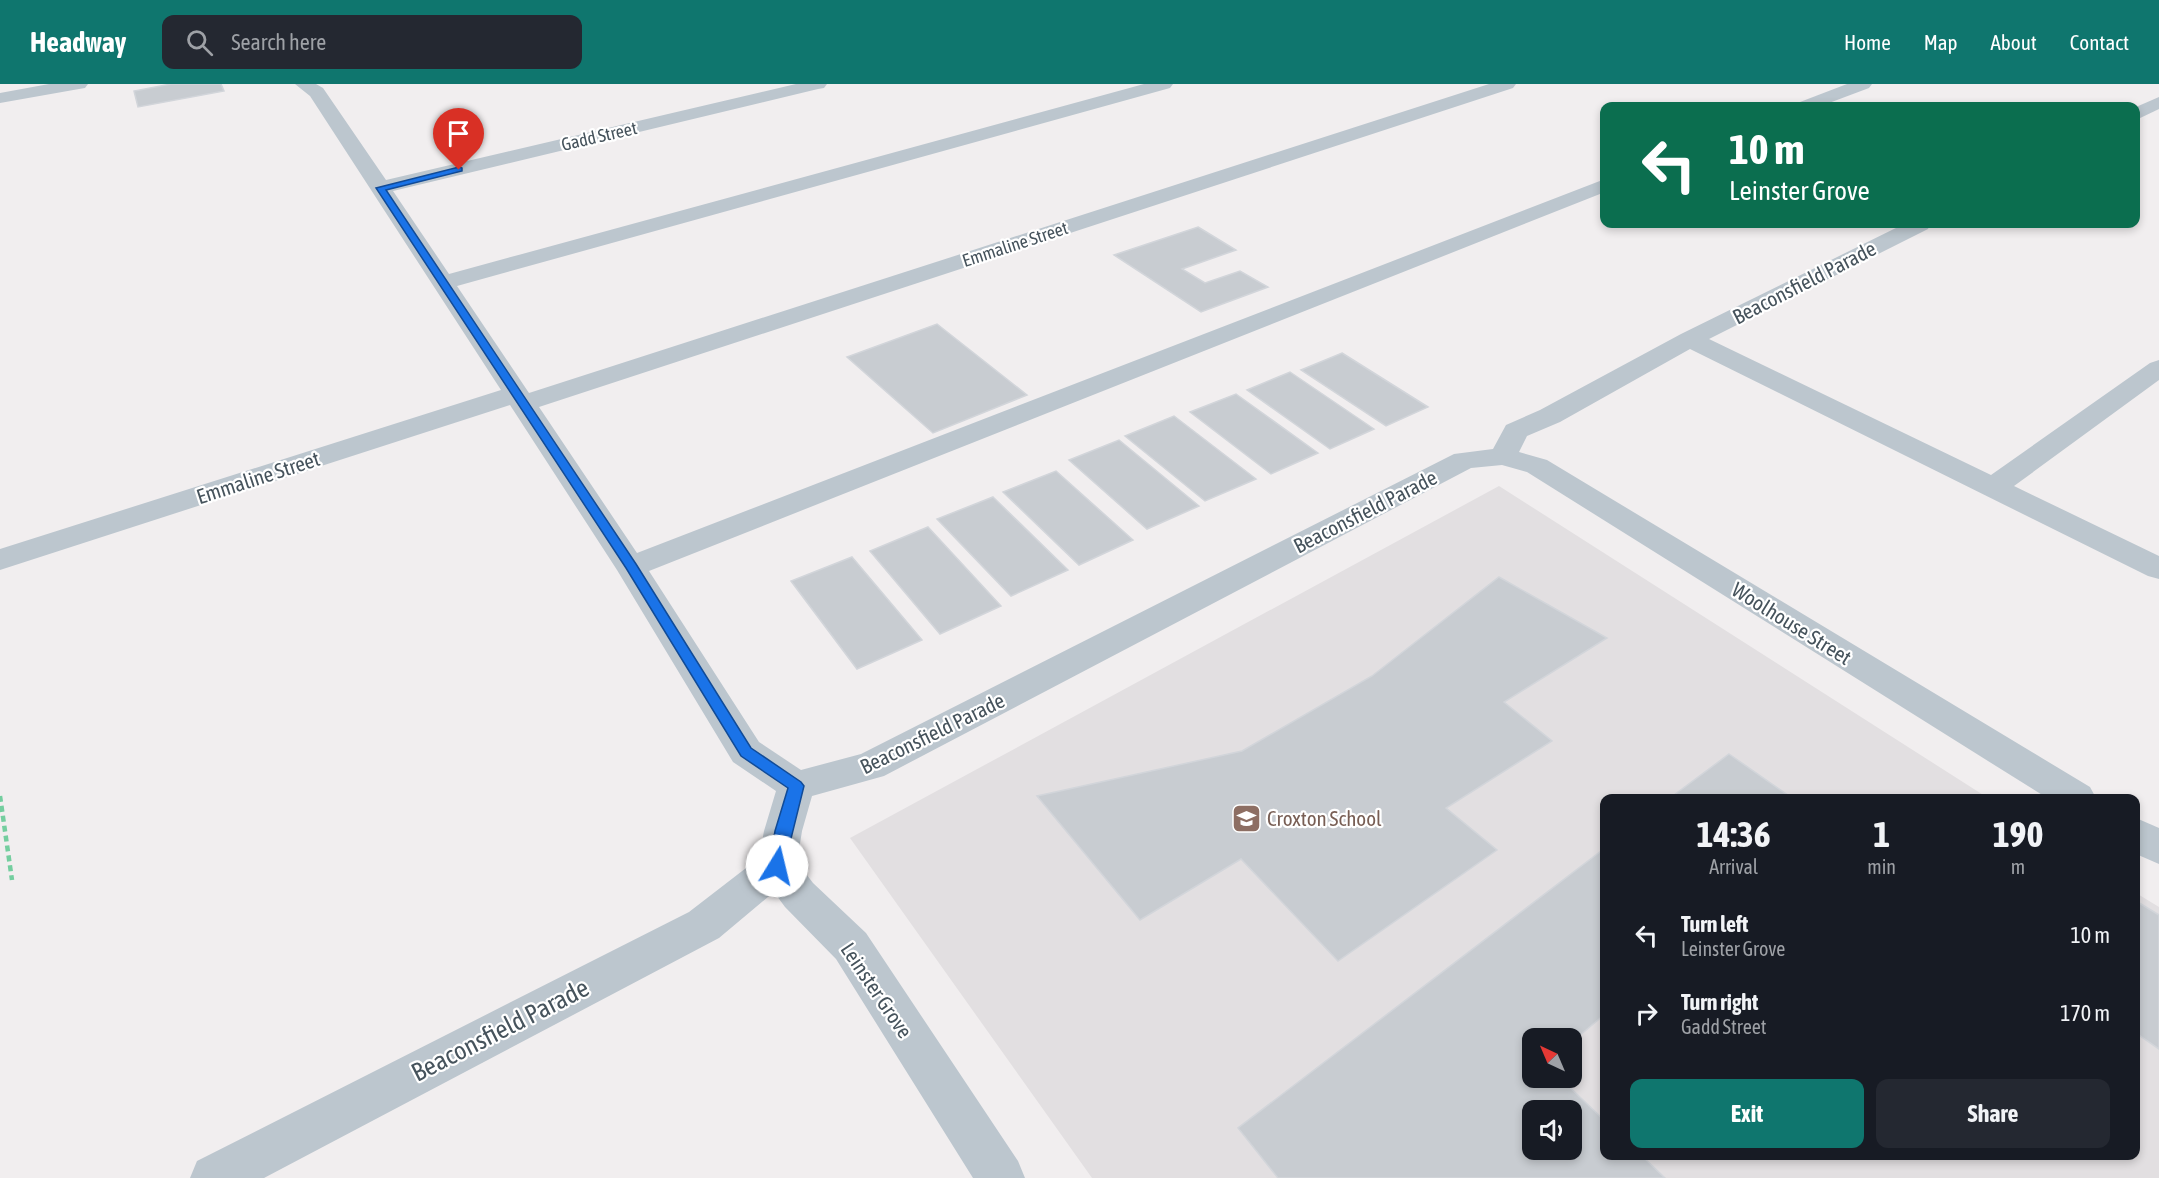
<!DOCTYPE html>
<style>
:root{--surface:#171b24;--page:#242831;--text:#f1f3f6;--muted:#9ea1a6;--accent:#0f766e}
body{margin:0;font-family:"Asap Condensed",sans-serif;background:var(--page);color:var(--text);height:100vh;display:flex;flex-direction:column;font-size:22px;white-space:nowrap}
*{box-sizing:border-box;margin:0}
p{font-size:20px;color:var(--muted)}
.icon{flex:none;width:33px;height:33px;fill:none;stroke:currentColor;stroke-width:2;stroke-linecap:round;stroke-linejoin:round}
.map{position:relative;flex:1;overflow:hidden}
.panel{position:absolute;left:1600px;top:710px;width:540px;height:366px;display:flex;flex-direction:column;background:var(--surface);border-radius:12px;box-shadow:0 3px 9px #0003}
.panel>*{flex:none}
.hud{position:absolute;left:1600px;top:18px;width:540px;height:126px;border-radius:12px;box-shadow:0 3px 9px #0003;background:#0b6e4f;color:#fff;overflow:hidden}
.needle{width:39px;rotate:316deg}
.buttons{position:absolute;left:1522px;top:944px;display:grid;gap:12px}
.buttons a{display:grid;place-items:center;width:60px;height:60px;border-radius:12px;background:var(--surface);box-shadow:0 3px 9px #0003;font-size:30px}
.pin{position:absolute;display:grid;place-items:center;width:51px;height:51px;color:#fff;margin:-62px -26px;border-radius:50% 50% 50% 0;rotate:-45deg;box-shadow:0 0 6px #0007}
.pin .icon{rotate:45deg}
.me{position:absolute;width:66px;margin:-33px;rotate:9deg;stroke-linejoin:round;filter:drop-shadow(0 0 4px #0008)}
.turn{display:flex;align-items:center;gap:21px;height:126px;padding:0 30px;font-size:27px}
.turn .icon{width:78px;height:78px;stroke-width:2.5}
.turn b{display:block;font-size:42px;line-height:51px}
.eta{display:flex;justify-content:space-evenly;align-items:center;height:102px;text-align:center}
.eta b{font-size:36px;font-weight:700;line-height:42px}
.action{display:flex;gap:12px;margin-top:auto;padding:12px 30px}
.action a{flex:1;height:69px;border-radius:12px;background:var(--accent);color:#fff;font-size:24px;font-weight:700;line-height:69px;text-align:center}
.action a+a{background:var(--page);color:var(--text)}
ul{padding:0;list-style:none}
li{display:flex;align-items:center;gap:18px;height:78px;padding:0 30px}
li div{flex:1}
li b{display:block;font-size:22px}
li em{font-style:normal}
header{display:flex;align-items:center;gap:36px;box-sizing:border-box;height:84px;padding:0 30px;background:var(--accent);color:#fff}
header strong{font-size:28px}
nav{display:flex;gap:33px;margin-inline-start:auto;font-size:21px}
.search{width:420px;height:54px;background:var(--page);display:flex;align-items:center;gap:15px;box-sizing:border-box;padding:0 21px;border-radius:12px;color:var(--muted);font-size:22px}
.map>svg:first-child{display:block}
</style>
<header>
<strong>Headway</strong>
<div class="search"><svg class="icon" aria-label="search" viewBox="0 0 24 24"><circle cx="10" cy="10" r="6"/><path d="M15 15l6 6"/></svg>Search here</div>
<nav><a>Home</a><a>Map</a><a>About</a><a>Contact</a></nav>
</header>
<div class="map">
<svg width="2159" height="1094" viewBox="0 0 2159 1094">
<rect width="100%" height="100%" fill="#f1eeef"/>
<!-- education -->
<path fill="#e2dfe1" fill-rule="evenodd" d="M1499,402L1988,714H1605V1071H2136V809L2159,823V1094H1092L850,754ZM1533,954H1572V993H1533ZM1533,1026H1572V1065H1533Z"/>
<!-- building -->
<g fill="#c8ccd1" stroke="#d2d5da" stroke-width="1.5" fill-rule="evenodd">
<path d="M171,0H221L224,7L138,23L134,7Z"/>
<path d="M1198,143L1236,166L1182,185L1205,199L1240,187L1268,203L1201,228L1114,171Z"/>
<path d="M937,240L1027,311L933,349L847,273Z"/>
<path d="M1342,269L1428,323L1386,342L1301,286Z"/>
<path d="M1290,288L1374,345L1330,365L1247,306Z"/>
<path d="M1236,310L1318,369L1271,390L1190,328Z"/>
<path d="M1174,332L1256,395L1205,417L1125,352Z"/>
<path d="M1119,356L1199,422L1147,445L1069,376Z"/>
<path d="M1056,387L1133,456L1079,481L1003,408Z"/>
<path d="M993,413L1068,486L1011,512L937,435Z"/>
<path d="M928,443L1001,522L940,550L870,467Z"/>
<path d="M852,473L922,556L857,585L791,497Z"/>
<path d="M1499,493L1607,554L1504,618L1552,657L1446,724L1497,766L1338,877L1241,775L1140,836L1037,712L1242,667L1372,592Z"/>
<path d="M1729,670L1792,714H1670Z"/>
<path d="M1605,764V930L1572,958V954H1533V993H1559L1605,1037V1071H1641L1665,1094H1278L1238,1044ZM1533,1026H1572V1065H1533Z"/>
<path d="M2136,817L2159,831V965L2136,949Z"/>
</g>
<g fill="none" stroke-linecap="round" stroke-linejoin="round">
<!-- path -->
<path stroke="#74ce9f" stroke-width="4.5" stroke-dasharray="6 4" stroke-linecap="butt" d="M0,712L12,796"/>
<!-- minor -->
<g fill="#bcc6ce" fill-rule="evenodd">
<path d="M49,0H88L85,4L79,5L0,19V9Z"/>
<path d="M295,0H316L323,4L386,96L796,0H827L824,4L818,5L393,107L449,190L1144,0H1173L1170,4L457,202L529,309L1489,0H1516L1513,4L539,323L637,469L1605,95V108L649,487L759,658L801,686L861,670L1454,370L1493,365L1506,341L1540,326L1681,250L1904,140H1930L1928,145L1709,255L1991,391L2150,279L2159,276V296L2014,402L2159,472V495L2148,492L1690,265L1560,338L1527,352L1519,368L1547,376L2090,703L2096,714H2047L1527,388L1502,381L1471,384L884,692L812,712L802,747L797,778L813,799L866,849L1018,1077L1025,1094H973L836,875L785,823L774,808L719,854L264,1094H190L197,1077L689,828L759,774L764,747L776,707L733,678L617,486L510,321L0,486V465L501,306L310,12Z"/>
<path d="M1847,0H1872L1869,4L1821,22H1797L1800,18Z"/>
<path d="M2159,13V25L2136,36V23Z"/>
<path d="M2136,734L2159,744V780L2136,770Z"/>
</g>
</g>
<!-- route -->
<path fill="#1a73e8" stroke="#114b97" stroke-width="1.5" d="M459,83L462,84V87L386,106L636,480L751,664L801,698L804,702L783,787L777,789L771,787L769,782L775,747L788,704L741,672L626,484L376,104Z"/>
<!-- icons -->
<defs>
<symbol id="school-square" viewBox="-11 -11 22 22"><rect x="-9" y="-9" width="18" height="18" rx="4" fill="#8d6e63" stroke="#fff"/><path d="M0-5L7-2L0 1L-7-2ZM-4 1L0 2.5L4 1V4Q0 6-4 4Z" fill="#fff"/></symbol>
</defs>
<g fill-rule="evenodd">
<use href="#school-square" x="1230" y="718" width="33" height="33"/>
</g>
<g text-anchor="middle" dominant-baseline="central" stroke-width="4.5" stroke-linejoin="round" paint-order="stroke">
<!-- far-street labels -->
<g font-size="18" fill="#46535c" stroke="#fff">
<text transform="translate(599 52) rotate(-13)">Gadd Street</text>
<text transform="translate(1015 160) rotate(-18)">Emmaline Street</text>
</g>
<!-- street labels -->
<g font-size="21" fill="#46535c" stroke="#fff">
<text transform="translate(1804 198) rotate(-27)">Beaconsfield Parade</text>
<text transform="translate(258 393) rotate(-18)">Emmaline Street</text>
<text transform="translate(1365 427) rotate(-27)">Beaconsfield Parade</text>
<text transform="translate(1792 539) rotate(32)">Woolhouse Street</text>
<text transform="translate(932 649) rotate(-26)">Beaconsfield Parade</text>
<text transform="translate(877 906) rotate(56)">Leinster Grove</text>
</g>
<!-- education labels -->
<g font-size="21" fill="#785e54" stroke="#fff" text-anchor="start">
<text x="1267" y="734">Croxton School</text>
</g>
<!-- near-street labels -->
<g font-size="26" fill="#46535c" stroke="#fff">
<text transform="translate(500 946) rotate(-27)">Beaconsfield Parade</text>
</g>
</g>
</svg>
<div class="buttons">
<a><svg class="needle" viewBox="-14 -14 28 28"><path d="M0-13l5 13h-10z" fill="#e53935"/><path d="M0 13l5-13h-10z" fill="#9ea1a6"/></svg></a>
<a><svg class="icon" aria-label="sound" viewBox="0 0 24 24"><path d="M4 9h4l5-4v14l-5-4H4zM17 9q2 3 0 6"/></svg></a>
</div>
<div class="pin" style="left:459px;top:86px;background:#d93025"><svg class="icon" aria-label="arrive" viewBox="0 0 24 24"><path d="M6 21V4h12l-3 4 3 4H6"/></svg></div>
<svg class="me" style="left:777px;top:782px" viewBox="-20 -20 40 40"><circle r="19" fill="#fff"/><path d="M0-13L10 11 0 6-10 11z" fill="#1a73e8"/></svg>
<div class="hud">
<div class="turn"><svg class="icon" aria-label="left" viewBox="0 0 24 24"><path d="M17 20v-9H6M10 6l-5 5 5 5"/></svg><div><b>10 m</b>Leinster Grove</div></div>
</div>
<section class="panel">
<div class="eta">
<div><b>14:36</b><p>Arrival</p></div>
<div><b>1</b><p>min</p></div>
<div><b>190</b><p>m</p></div>
</div>
<ul>
<li><svg class="icon" aria-label="left" viewBox="0 0 24 24"><path d="M17 20v-9H6M10 6l-5 5 5 5"/></svg><div><b>Turn left</b><p>Leinster Grove</p></div><em>10 m</em></li>
<li><svg class="icon" aria-label="right" viewBox="0 0 24 24"><path d="M7 20v-9h11M14 6l5 5-5 5"/></svg><div><b>Turn right</b><p>Gadd Street</p></div><em>170 m</em></li>
</ul>
<div class="action"><a>Exit</a><a>Share</a></div>
</section>
</div>
